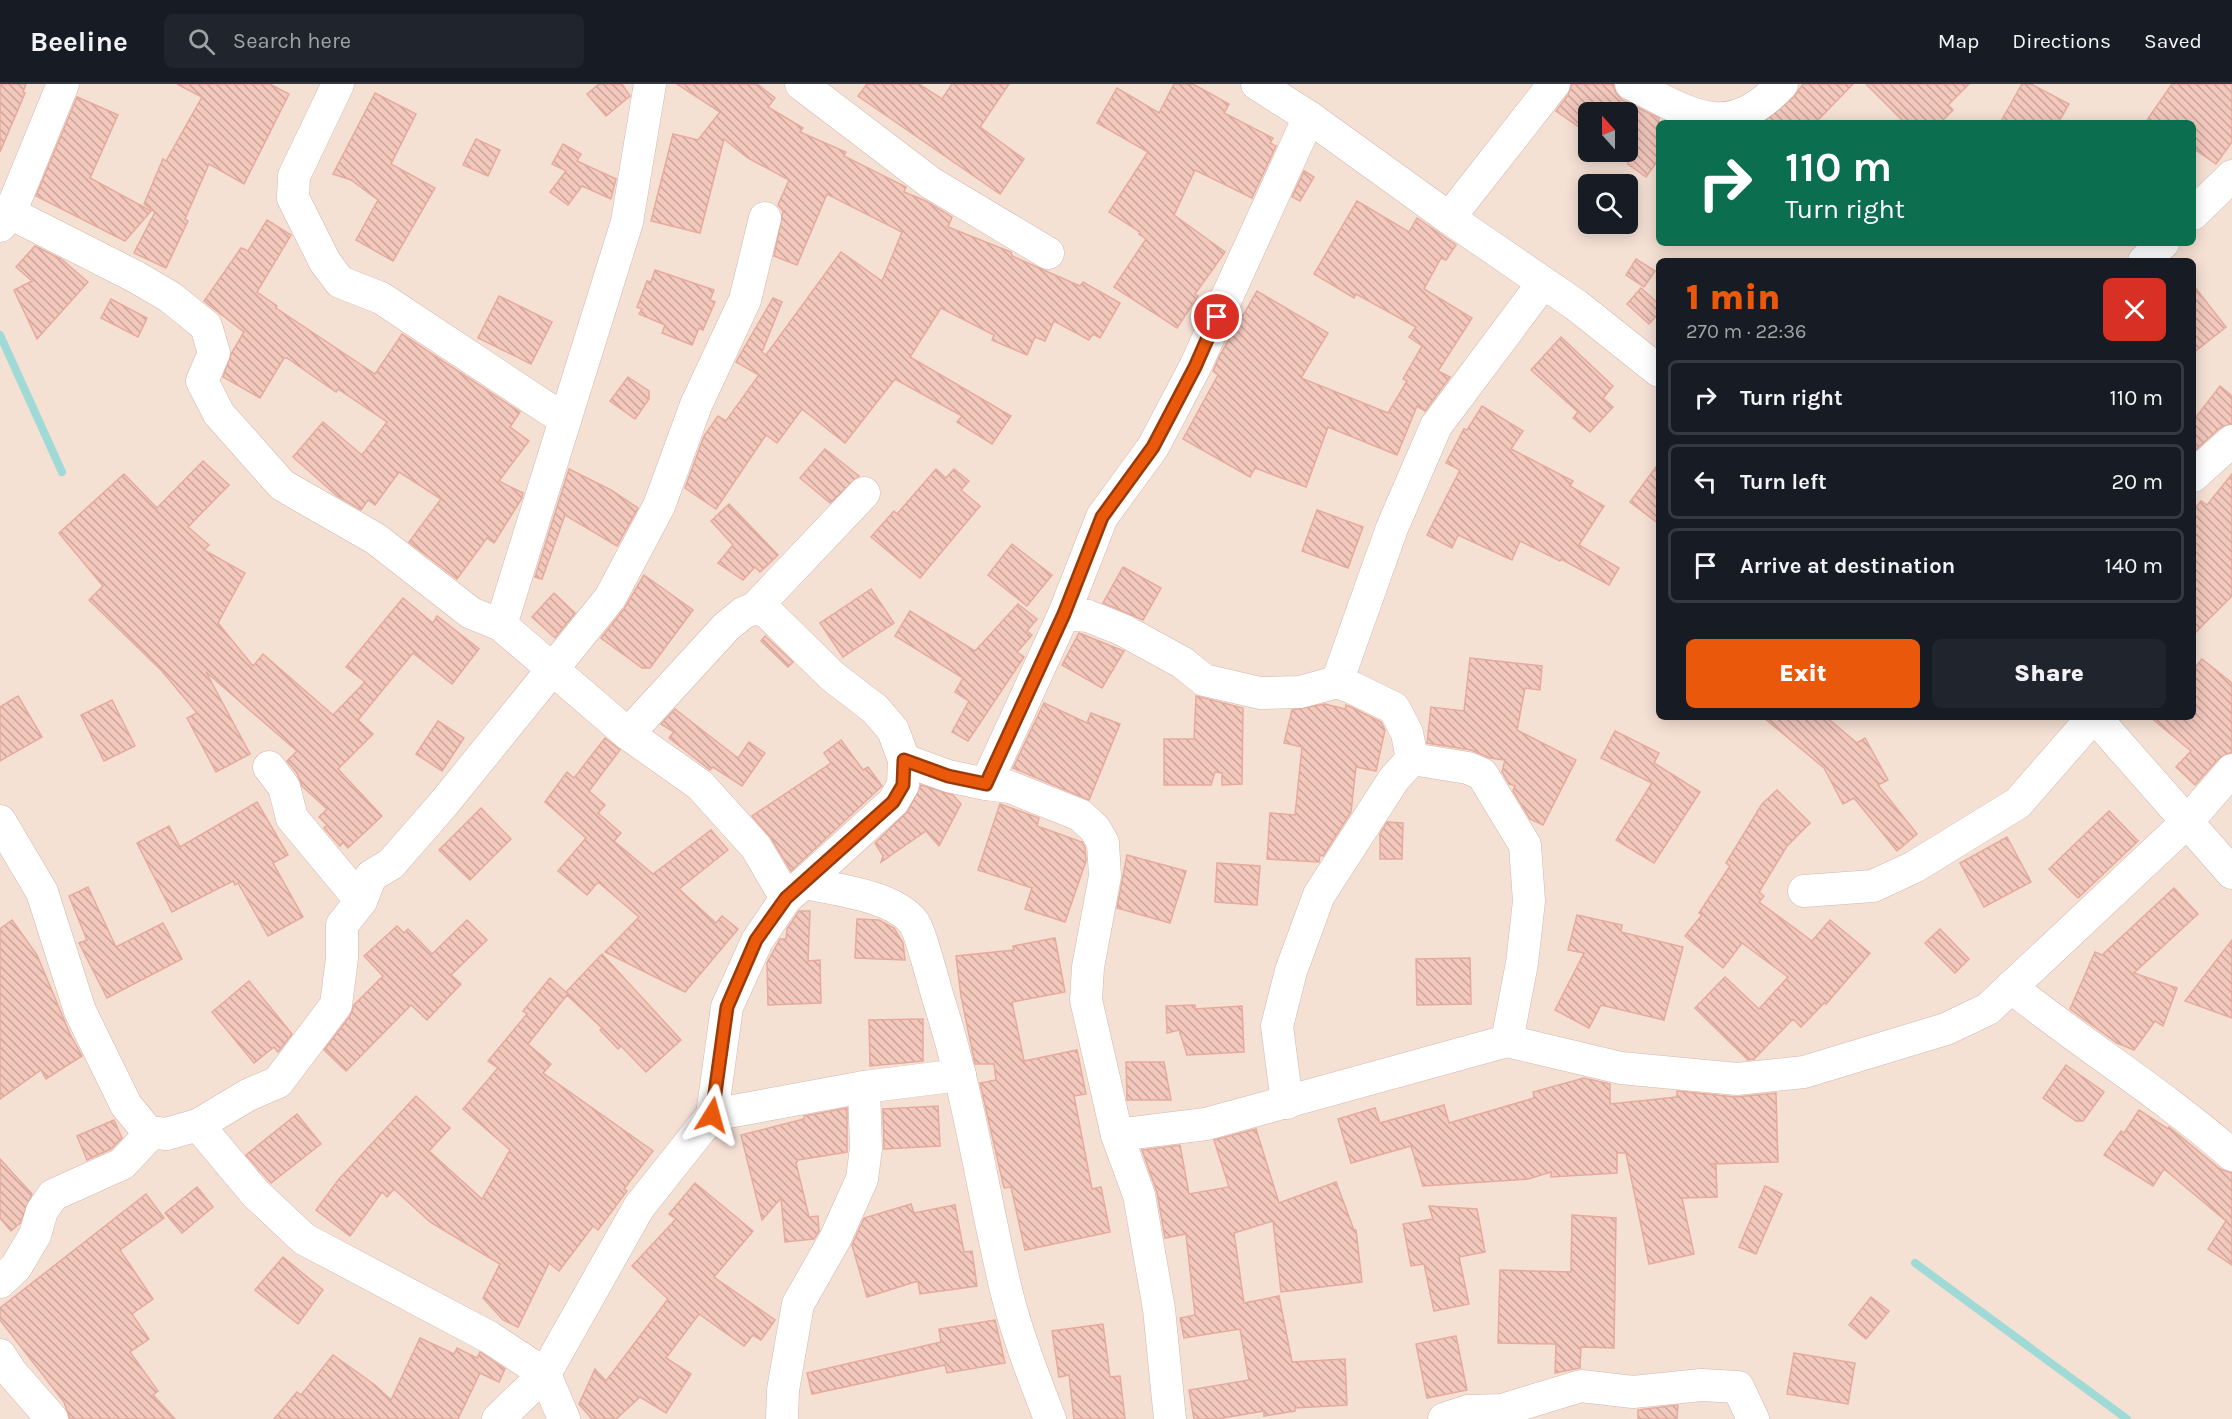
<!DOCTYPE html>
<meta charset="utf-8">
<style>
:root{--surface:#171b24;--page:#20242c;--text:#f1f3f6;--muted:#9ea1a6;--line:#363941;--accent:#ea580c}
body{margin:0;font-family:Karla,sans-serif;background:var(--page);color:var(--text);height:100vh;display:flex;flex-direction:column;font-size:22px;white-space:nowrap}
*{box-sizing:border-box;margin:0}
p{font-size:20px;color:var(--muted)}
.icon{flex:none;width:33px;height:33px;fill:none;stroke:currentColor;stroke-width:2;stroke-linecap:round;stroke-linejoin:round}
.map{position:relative;flex:1;overflow:hidden}
.details{position:absolute;left:1656px;top:174px;width:540px;height:462px;display:flex;flex-direction:column;background:var(--surface);border-radius:9px;box-shadow:0 3px 15px #0003}
.details>*{flex:none}
.guide{position:absolute;left:1656px;top:36px;width:540px;height:126px;border-radius:9px;box-shadow:0 3px 15px #0003;background:#0b6e4f;color:#fff;overflow:hidden}
.needle{width:39px;rotate:339deg}
.fabs{position:absolute;left:1578px;top:18px;display:grid;gap:12px}
.fabs a{display:grid;place-items:center;width:60px;height:60px;border-radius:9px;background:var(--surface);box-shadow:0 3px 15px #0003;font-size:30px}
.pin{position:absolute;display:grid;place-items:center;width:51px;height:51px;color:#fff;margin:-26px;border:3px solid #fff;border-radius:50%;box-shadow:0 2px 6px #0007}
.me{position:absolute;width:66px;margin:-33px;rotate:8deg;stroke-linejoin:round;filter:drop-shadow(0 0 4px #0008)}
.turn{display:flex;align-items:center;gap:21px;height:126px;padding:0 30px;font-size:27px}
.turn .icon{width:78px;height:78px;stroke-width:2.5}
.turn b{display:block;font-size:42px;line-height:51px}
.round{display:grid;place-items:center;flex:none;width:63px;height:63px;border-radius:9px;background:var(--page)}
.summary{display:flex;align-items:center;justify-content:space-between;height:102px;padding:0 30px}
h1{font-size:36px;font-weight:800;line-height:45px;color:var(--accent)}
.primary-button{display:flex;gap:12px;margin-top:auto;padding:12px 30px}
.primary-button a{flex:1;height:69px;border-radius:9px;background:var(--accent);color:#fff;font-size:24px;font-weight:800;line-height:69px;text-align:center}
.primary-button a+a{background:var(--page);color:var(--text)}
ul{padding:0;list-style:none}
li{display:flex;align-items:center;gap:18px;height:75px;margin:0 12px 9px;padding:0 18px;border:3px solid var(--line);border-radius:9px}
li div{flex:1}
li b{display:block;font-size:22px}
li em{font-style:normal}
header{display:flex;align-items:center;gap:36px;box-sizing:border-box;height:84px;padding:0 30px;background:var(--surface);border-bottom:2px solid var(--line)}
header strong{font-size:28px}
nav{display:flex;gap:33px;margin-inline-start:auto;font-size:21px}
.search{width:420px;height:54px;background:var(--page);display:flex;align-items:center;gap:15px;box-sizing:border-box;padding:0 21px;border-radius:9px;color:var(--muted);font-size:22px}
.map>svg:first-child{display:block}
</style>
<header>
<strong>Beeline</strong>
<div class="search"><svg class="icon" aria-label="search" viewBox="0 0 24 24"><circle cx="10" cy="10" r="6"/><path d="M15 15l6 6"/></svg>Search here</div>
<nav><a>Map</a><a>Directions</a><a>Saved</a></nav>
</header>
<div class="map">
<svg width="2232" height="1335" viewBox="0 0 2232 1335">
<defs>
<pattern id="building-back-hatch" width="6" height="6" patternUnits="userSpaceOnUse" patternTransform="scale(1.5)"><rect width="6" height="6" fill="#f3c8bd"/><path d="M-1 5l2 2M0 0l6 6M5-1l2 2" fill="none" stroke="#caa59c"/></pattern>
</defs>
<rect width="100%" height="100%" fill="#fdf0e6"/>
<!-- residential -->
<path fill="#f5e0d4" fill-rule="evenodd" d="M0,0H2232V1335H0ZM1588,28H1628V68H1588ZM1659,39H2193V159H1659ZM1588,100H1628V140H1588ZM1659,177H2193V633H1659Z"/>
<g fill="none" stroke-linecap="round" stroke-linejoin="round">
<!-- stream -->
<g stroke="#9fdad7" stroke-width="8">
<path d="M0,251L62,388"/>
<path d="M1915,1179L2127,1335"/>
</g>
</g>
<!-- building -->
<g fill="url(#building-back-hatch)" stroke="#e6ab9d" stroke-width="1.5">
<path d="M0,0H26L23,8L25,9L0,68Z"/>
<path d="M177,0H270L289,10L244,100L209,80L185,135L188,137L166,184L134,169L155,128L144,120L163,75L166,77L202,13Z"/>
<path d="M599,0H622L630,12L606,32L587,10Z"/>
<path d="M677,0H757L775,14L768,23L803,44L800,48L846,68L844,72L906,103L904,108L926,117L952,133L948,143L1011,168L1012,172L1080,202L1083,198L1120,219L1100,254L1093,250L1089,256L1054,237L1045,257L1035,253L1027,271L992,256L994,251L941,224L910,273L1011,332L992,360L957,338L962,332L895,295L845,359L802,325L777,359L766,351L716,425L685,404L704,352L718,332L726,337L759,291L736,278L773,214L782,218L762,268L766,271L841,168L882,197L902,148L827,110L797,181L774,172L783,127L778,121L789,96L748,74L724,55L700,149L651,137L673,50L698,56L720,28Z"/>
<path d="M867,0H919L942,15L952,0H1009L980,43L1024,75L1000,110L858,12Z"/>
<path d="M1174,0H1193L1229,20L1224,29L1273,54L1270,59L1276,62L1252,114L1195,86L1174,131L1225,168L1195,210L1198,212L1177,244L1114,203L1146,155L1139,150L1140,148L1109,128L1148,68L1097,39L1117,4L1159,29Z"/>
<path d="M1572,0H1613L1616,9L1622,16L1659,34V75L1646,93L1628,80V28H1588V49L1556,27L1568,11Z"/>
<path d="M1803,0H1853L1815,39H1762L1794,13Z"/>
<path d="M1866,0H1969L1948,21L1953,26L1940,39H1905Z"/>
<path d="M2022,0H2031L2069,20L2058,39H2000Z"/>
<path d="M2172,0H2232V58L2216,80L2193,64V39H2145Z"/>
<path d="M375,9L416,30L391,80L435,104L393,177L356,156L378,116L351,96L333,90Z"/>
<path d="M77,13L118,31L90,94L151,127L125,157L36,112Z"/>
<path d="M476,55L500,66L488,92L463,81Z"/>
<path d="M563,60L581,70L577,77L616,95L611,115L582,102L568,121L550,108L566,87L552,80Z"/>
<path d="M1304,87L1314,93L1300,117L1292,113Z"/>
<path d="M1357,117L1409,148L1417,134L1456,161L1446,176L1441,174L1424,205L1472,234L1438,287L1450,293L1425,327L1417,322L1397,371L1328,343L1306,403L1255,384L1250,393L1183,355L1218,291L1213,287L1220,271L1257,207L1328,249L1301,294L1388,329L1407,297L1403,295L1422,262L1409,253L1416,243L1356,210L1354,214L1314,190Z"/>
<path d="M267,136L291,151L257,208L277,222L276,224L375,290L402,250L520,328L510,343L529,357L499,397L523,409L522,414L494,459L487,454L457,495L409,458L441,415L399,388L375,421L368,416L361,426L337,412L293,373L323,338L362,371L387,338L338,305L336,308L287,274H284L260,314L223,293L231,270L244,248L204,217L241,164L248,167Z"/>
<path d="M35,162L61,175L88,198L37,255L14,206L32,197L16,183Z"/>
<path d="M1636,175L1655,187L1644,203L1626,191Z"/>
<path d="M655,186L714,206L710,216L715,218L703,246L699,244L692,261L662,249L665,241L639,230L642,225L637,223L647,197L651,198Z"/>
<path d="M2193,201L2226,243L2193,269Z"/>
<path d="M1641,204L1659,220V229L1649,240L1627,220Z"/>
<path d="M499,212L552,238L531,280L478,254Z"/>
<path d="M111,215L147,234L138,253L101,234Z"/>
<path d="M1561,253L1613,302L1603,314L1613,323L1590,348L1573,334L1578,328L1531,286Z"/>
<path d="M628,293L649,307V315L635,335L610,317Z"/>
<path d="M2220,302L2232,312V340L2220,344L2193,368V337Z"/>
<path d="M1482,322L1523,347L1511,365L1573,397L1570,402L1604,422L1579,461L1619,484L1609,501L1561,475L1560,477L1520,457L1512,476L1458,451L1452,464L1427,451L1460,386L1446,379L1464,345L1467,346Z"/>
<path d="M825,365L859,392L830,419L800,394Z"/>
<path d="M203,377L229,401L188,443L209,461L204,466L245,489L218,539L253,582L263,570L333,631L365,598L346,583L403,514L433,539L437,532L479,565L452,600L413,569L358,636L373,650L338,685L382,732L348,764L343,758L340,762L324,744L327,741L319,733L327,725L302,702L297,689L287,677L297,667L206,588L250,670L216,688L187,634L197,629L161,586L89,516L103,502L59,449L124,390L157,424Z"/>
<path d="M1659,379V440L1630,418Z"/>
<path d="M569,385L611,406L638,424L617,462L565,431L542,495L535,493Z"/>
<path d="M936,385L946,394L954,385L969,397L961,406L980,422L920,494L871,453L894,427L897,430Z"/>
<path d="M2232,390V512L2193,551V427L2201,417L2207,421Z"/>
<path d="M729,420L778,471L760,488L755,483L743,496L718,479L733,461L711,437Z"/>
<path d="M1317,426L1363,443L1348,484L1302,467Z"/>
<path d="M1012,460L1052,491L1027,522L988,491Z"/>
<path d="M1123,483L1161,504L1143,536L1103,519Z"/>
<path d="M644,491L693,526L650,584H642L601,554L624,525Z"/>
<path d="M871,505L894,539L843,573L820,539Z"/>
<path d="M554,509L575,529L555,554L532,533Z"/>
<path d="M1018,520L1037,535L1027,547L1032,551L1017,568L1024,573L968,657L952,648L969,617L955,608L963,594L895,552L910,527L975,567Z"/>
<path d="M1079,549L1124,567L1102,604L1062,581Z"/>
<path d="M765,552L793,578L788,583L761,557Z"/>
<path d="M1470,574L1542,582L1540,606L1525,604L1517,646L1576,676L1543,741L1530,735L1513,707L1515,702L1509,700L1502,688L1505,676L1490,674L1471,666L1427,659L1431,623L1464,627Z"/>
<path d="M2202,575L2232,599V668L2219,674L2195,701L2176,683L2191,667L2150,633H2193V586Z"/>
<path d="M18,612L42,653L0,677V623Z"/>
<path d="M1196,612L1243,624L1242,700L1222,701V689L1215,688L1211,701H1164V655H1194Z"/>
<path d="M112,616L135,662L104,677L81,631Z"/>
<path d="M1044,619L1087,639L1091,629L1120,640L1089,716L1013,684Z"/>
<path d="M1325,620L1345,625L1346,621L1349,622L1381,638L1385,646L1376,687L1356,683L1351,728L1323,772L1320,771L1319,778L1267,775L1270,729L1295,731L1302,663L1284,659L1292,626Z"/>
<path d="M675,625L738,674L749,658L765,669L742,702L713,683L710,686L669,654L674,648L661,640Z"/>
<path d="M1763,633H1826L1857,659L1865,654L1888,696L1878,701L1917,750L1897,767L1854,714L1843,720L1824,684Z"/>
<path d="M438,637L464,654L442,687L416,670Z"/>
<path d="M1615,647L1659,669L1654,679L1700,708L1654,779L1616,756L1652,699L1601,674Z"/>
<path d="M605,654L620,666L589,707L605,721L598,729L621,749L614,757L653,790L711,746L728,766L679,805L716,839L722,832L738,845L685,908L605,868L639,833L598,798L587,811L558,787L586,754L545,718L567,688L574,694Z"/>
<path d="M841,656L863,686L868,683L882,702L791,787L771,754L752,732L831,679L824,669Z"/>
<path d="M921,701L953,711L961,720L939,762L926,747L881,778L883,772L875,759L908,727Z"/>
<path d="M1777,706L1810,739L1787,762L1759,808L1764,812L1759,818L1812,857L1830,836L1870,869L1826,920L1824,919L1801,943L1793,935L1754,975L1748,976L1695,924L1725,893L1759,925L1788,893L1742,859L1723,884L1685,852L1702,831L1699,829L1730,782L1726,779L1762,720Z"/>
<path d="M257,718L288,771L273,779L303,833L268,852L238,799L235,801L233,797L172,828L137,759L169,742L180,763Z"/>
<path d="M1000,720L1039,734L1037,742L1082,758L1085,764L1086,777L1065,838L1025,825L1032,804L978,786Z"/>
<path d="M481,724L511,755L470,796L439,766Z"/>
<path d="M2109,727L2138,757L2078,814L2049,785Z"/>
<path d="M1387,738L1403,739L1402,775H1380V750Z"/>
<path d="M2007,753L2031,798L1984,823L1960,779Z"/>
<path d="M1127,771L1186,787L1170,839L1117,824Z"/>
<path d="M1217,779L1260,782L1257,821L1215,818Z"/>
<path d="M88,803L116,863L163,839L182,875L107,914L79,859L87,856L69,812Z"/>
<path d="M2174,804L2198,830L2134,889L2177,904L2163,942L2155,937L2134,966L2117,959L2070,925L2095,868L2102,871Z"/>
<path d="M799,827H810L808,877L820,876L821,919L768,921L767,879L780,855H786L787,845Z"/>
<path d="M1577,831L1622,841L1621,848L1683,863L1664,936L1601,921L1589,944L1555,926L1584,869L1568,866Z"/>
<path d="M857,835L879,836L894,844L903,859L905,876L855,874Z"/>
<path d="M12,836L37,871L70,950L82,972L46,995L41,986L0,1015V845Z"/>
<path d="M467,836L487,856L451,891L461,900L427,936L411,921L346,987L324,966L350,932L354,921L383,892L364,872L397,842L404,849L408,845L432,870Z"/>
<path d="M1940,845L1969,875L1955,889L1925,859Z"/>
<path d="M1055,854L1065,908L1012,918L1024,977L1077,966L1086,1010L1074,1012L1092,1105L1101,1103L1110,1148L1025,1166L1011,1103L1004,1104L980,999L996,996L994,980H975L961,912L956,872L1014,866L1013,862Z"/>
<path d="M2232,856V934L2185,917Z"/>
<path d="M602,870L681,956L646,988L621,962L618,965L600,946L602,944L567,911L528,960L551,980L543,989L653,1067L624,1105L627,1107L598,1146L593,1142L559,1187L549,1179L518,1243L503,1236L483,1214L500,1180L430,1138L394,1105L387,1113L382,1108L350,1152L316,1126L339,1095L416,1012L450,1044L429,1067L482,1115L510,1066L463,1025L498,984L488,977L527,930L523,927L550,894L566,908Z"/>
<path d="M1470,874L1471,920L1417,921L1416,875Z"/>
<path d="M249,897L292,950L278,968L274,963L254,979L212,928Z"/>
<path d="M1195,921V925L1242,922L1244,968L1187,971L1179,946L1167,949L1166,922Z"/>
<path d="M923,935V977L870,982L869,936Z"/>
<path d="M1126,978H1164L1171,1016H1127Z"/>
<path d="M2066,981L2104,1008L2083,1037H2076L2043,1014Z"/>
<path d="M1584,994L1610,1000V1020L1677,1013V1007L1736,1013L1776,1009L1778,1078L1713,1080L1716,1082L1717,1113L1682,1114L1694,1170L1649,1180L1626,1069H1617V1089L1551,1093V1088L1528,1095L1423,1102L1411,1062L1351,1079L1338,1035L1375,1024L1380,1039L1444,1021L1449,1039L1534,1014L1533,1008Z"/>
<path d="M938,1022L940,1062L884,1065L883,1025Z"/>
<path d="M847,1024V1068L798,1076L796,1079L809,1133L818,1132L819,1147L814,1155L785,1158L781,1114L762,1136L741,1051L804,1035V1032Z"/>
<path d="M2139,1026L2168,1045L2169,1043L2220,1085L2232,1089V1181L2208,1165L2226,1137L2164,1085L2153,1102L2104,1071L2121,1047L2124,1049Z"/>
<path d="M297,1030L321,1060L271,1099L246,1071Z"/>
<path d="M114,1036L122,1054L111,1065L87,1076L77,1052Z"/>
<path d="M1256,1045L1279,1119L1336,1098L1354,1146H1356L1362,1198L1281,1208L1273,1137L1234,1149L1244,1219L1279,1212L1292,1278L1345,1275L1347,1321L1295,1324V1327L1264,1332V1327L1217,1335H1194L1189,1306L1249,1296L1240,1245L1184,1254L1180,1234L1195,1231L1186,1150L1165,1154L1157,1108L1142,1066L1180,1061L1189,1110L1229,1103L1214,1056Z"/>
<path d="M0,1075L32,1110L20,1139L11,1147L0,1134Z"/>
<path d="M695,1099L753,1147L714,1193L775,1236L761,1256L753,1251L744,1262L699,1230L666,1274L691,1290L666,1329L640,1313L616,1335H592L579,1320L595,1285L606,1297L668,1215L632,1182L676,1135L669,1130Z"/>
<path d="M1765,1102L1782,1110L1756,1170L1739,1163Z"/>
<path d="M197,1103L213,1123L182,1149L165,1129Z"/>
<path d="M146,1110L164,1134L120,1166L153,1215L132,1230L149,1255L130,1268L158,1307L153,1311L175,1335H70L64,1318L0,1236V1224Z"/>
<path d="M911,1120L914,1129L955,1121L964,1168L972,1167L977,1202L920,1210L918,1197L867,1213L852,1161L864,1134Z"/>
<path d="M1429,1122L1477,1125L1485,1168L1459,1173L1469,1220L1434,1227L1424,1180L1411,1182L1403,1140L1433,1135Z"/>
<path d="M1572,1131L1616,1134L1614,1264L1581,1263L1580,1284L1555,1289L1556,1260L1498,1259L1500,1186L1571,1188Z"/>
<path d="M283,1173L323,1206L298,1240L255,1206Z"/>
<path d="M1871,1213L1889,1227L1866,1255L1849,1241Z"/>
<path d="M995,1236L1005,1279L947,1289L945,1281L812,1310L807,1289L941,1258L939,1245Z"/>
<path d="M1103,1240L1110,1293L1120,1292L1125,1335H1074L1069,1291L1059,1293L1052,1247Z"/>
<path d="M1456,1252L1467,1306L1427,1314L1416,1260Z"/>
<path d="M420,1254L454,1270L457,1264L477,1274L480,1268L505,1285L499,1298L480,1289L458,1335H274L297,1308L301,1311L333,1271L375,1301L391,1316Z"/>
<path d="M1794,1269L1855,1279L1848,1320L1787,1310Z"/>
<path d="M1678,1321L1677,1335H1638V1326Z"/>
</g>
<g fill="none" stroke-linecap="round" stroke-linejoin="round">
<defs>
<g id="minor">
<path d="M338,0L294,92L293,114L325,178L340,198L381,214L565,336"/>
<path d="M801,0L931,99L1048,169"/>
<path d="M1257,0L1309,33L1449,134L1576,221L1659,287"/>
<path d="M1631,0C1691,30 1727,59 1782,0"/>
<path d="M10,129L136,193L170,213L206,242L214,269L202,297L219,330L282,401L376,455L471,529L501,541"/>
<path d="M2193,130L2232,92"/>
<path d="M1449,134L1554,0"/>
<path d="M0,142L10,129L63,0"/>
<path d="M2144,177L2163,159"/>
<path d="M2193,392L2232,357"/>
<path d="M755,524L864,409"/>
<path d="M1064,530L1088,532L1123,546L1183,579L1204,596L1217,599L1260,609L1300,608L1337,598L1353,604L1394,624L1407,649L1412,675"/>
<path d="M1337,598L1392,444L1436,342L1543,199"/>
<path d="M2095,633L2232,789"/>
<path d="M628,650L726,543L743,529L755,524L767,528L832,592L875,625L893,646L904,676L903,701L893,718L804,799"/>
<path d="M1412,675L1468,684L1482,690L1525,761L1529,817L1522,879L1507,957"/>
<path d="M904,676L948,692L986,700"/>
<path d="M269,683L284,703L292,734L361,817"/>
<path d="M0,737L42,808L80,927L126,1021L148,1048L166,1050L198,1041L248,1011L278,998L336,921L342,874V841L361,817L371,792L391,780L445,718L610,514L659,422L696,321L745,216L765,134"/>
<path d="M1804,807L1873,802L1914,783L2018,719L2093,633"/>
<path d="M786,814L804,799C834,805 895,812 914,839C921,849 934,901 939,917C970,1013 983,1112 1007,1210C1018,1253 1034,1294 1050,1335"/>
<path d="M2011,903C2083,961 2163,1010 2232,1071"/>
<path d="M1287,1019L1277,942L1291,887L1319,811L1394,695L1412,675"/>
<path d="M712,1031L864,1003L960,991"/>
<path d="M198,1041L255,1109L304,1155L489,1253L545,1290L564,1335"/>
<path d="M1117,1051L1206,1040L1507,957L1621,984L1737,995L1804,988L1946,945L1988,925L2187,738L2232,686"/>
<path d="M0,1198L16,1183L35,1151L42,1127L53,1111L122,1080L151,1049"/>
<path d="M0,1271L11,1288L52,1335"/>
<path d="M498,1335L545,1290L639,1123L712,1031L727,923L757,857L786,814L756,763L700,701L628,650L501,541L627,138L650,0"/>
<path d="M782,1335L783,1306L798,1220L835,1155L862,1095L866,1064L864,1003"/>
<path d="M1170,1335L1159,1225L1139,1111L1117,1051L1086,916L1088,883L1105,792L1103,759L1095,745L1080,731L1010,703L986,700L1064,530L1102,433L1153,363L1195,283L1309,33"/>
<path d="M1444,1335L1468,1327L1502,1326L1581,1302L1633,1308L1701,1301L1738,1303L1753,1335"/>
</g>
</defs>
<!-- minor casing -->
<use href="#minor" stroke="#d1b7ae" stroke-width="33"/>
<!-- minor -->
<use href="#minor" stroke="#fff" stroke-width="32"/>
</g>
<g fill="none" stroke-linecap="round" stroke-linejoin="round">
<defs>
<path id="route" d="M712,1031L727,923L756,856L786,814L893,718L903,701L904,676L948,692L986,700L1064,530L1102,433L1153,363L1195,283L1217,233"/>
</defs>
<!-- route casing -->
<use href="#route" stroke="#983908" stroke-width="15"/>
<!-- route -->
<use href="#route" stroke="#ea580c" stroke-width="10"/>
</g>
</svg>
<div class="fabs">
<a><svg class="needle" viewBox="-14 -14 28 28"><path d="M0-13l5 13h-10z" fill="#e53935"/><path d="M0 13l5-13h-10z" fill="#9ea1a6"/></svg></a>
<a><svg class="icon" aria-label="search" viewBox="0 0 24 24"><circle cx="10" cy="10" r="6"/><path d="M15 15l6 6"/></svg></a>
</div>
<div class="pin" style="left:1217px;top:233px;background:#d93025"><svg class="icon" aria-label="arrive" viewBox="0 0 24 24"><path d="M6 21V4h12l-3 4 3 4H6"/></svg></div>
<svg class="me" style="left:712px;top:1031px" viewBox="-20 -20 40 40"><path d="M0-17L14 15 0 8-14 15z" fill="#ea580c" stroke="#fff" stroke-width="4"/></svg>
<div class="guide">
<div class="turn"><svg class="icon" aria-label="right" viewBox="0 0 24 24"><path d="M7 20v-9h11M14 6l5 5-5 5"/></svg><div><b>110 m</b>Turn right</div></div>
</div>
<section class="details">
<div class="summary"><div><h1>1 min</h1><p>270 m · 22:36</p></div><a class="round" style="background:#d93025;color:#fff"><svg class="icon" aria-label="close" viewBox="0 0 24 24"><path d="M6 6l12 12M18 6L6 18"/></svg></a></div>
<ul>
<li><svg class="icon" aria-label="right" viewBox="0 0 24 24"><path d="M7 20v-9h11M14 6l5 5-5 5"/></svg><div><b>Turn right</b></div><em>110 m</em></li>
<li><svg class="icon" aria-label="left" viewBox="0 0 24 24"><path d="M17 20v-9H6M10 6l-5 5 5 5"/></svg><div><b>Turn left</b></div><em>20 m</em></li>
<li><svg class="icon" aria-label="arrive" viewBox="0 0 24 24"><path d="M6 21V4h12l-3 4 3 4H6"/></svg><div><b>Arrive at destination</b></div><em>140 m</em></li>
</ul>
<div class="primary-button"><a>Exit</a><a>Share</a></div>
</section>
</div>
